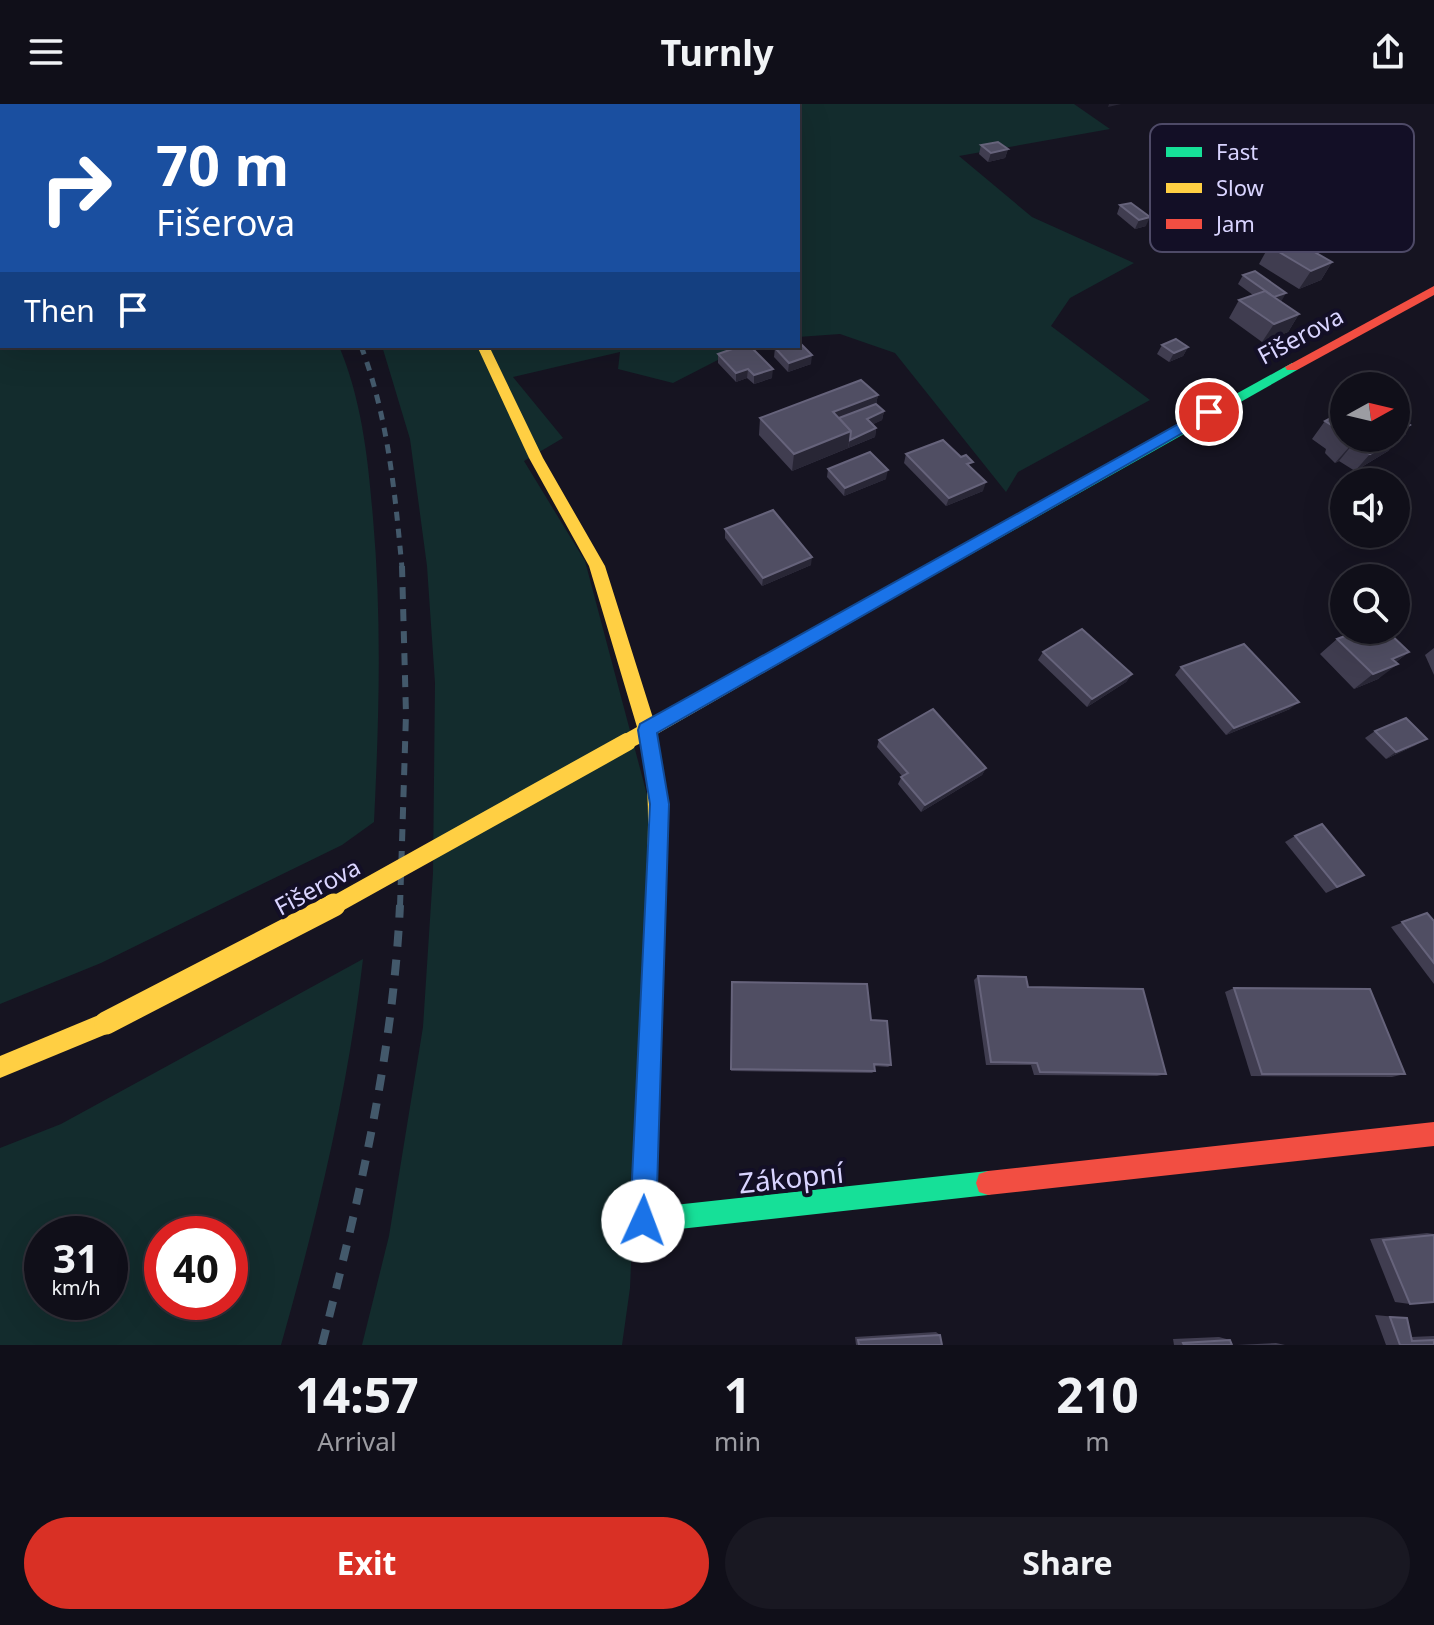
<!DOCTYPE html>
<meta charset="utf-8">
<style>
:root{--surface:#100f19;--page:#191822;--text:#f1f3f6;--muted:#9c9ca2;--line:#302f38;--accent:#d93025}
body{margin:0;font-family:"Noto Sans",sans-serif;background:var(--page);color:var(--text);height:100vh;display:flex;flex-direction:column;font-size:30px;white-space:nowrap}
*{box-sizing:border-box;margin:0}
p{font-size:26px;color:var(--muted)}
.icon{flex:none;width:44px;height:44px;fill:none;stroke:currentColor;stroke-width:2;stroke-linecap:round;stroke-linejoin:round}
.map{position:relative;height:1241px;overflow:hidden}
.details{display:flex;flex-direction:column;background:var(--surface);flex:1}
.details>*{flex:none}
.top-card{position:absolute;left:0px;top:0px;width:800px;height:244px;box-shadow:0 8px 32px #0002,0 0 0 2px var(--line);background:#1a4fa0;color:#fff;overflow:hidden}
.needle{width:52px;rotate:82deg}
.controls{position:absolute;left:1330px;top:268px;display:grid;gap:16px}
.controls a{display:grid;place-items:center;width:80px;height:80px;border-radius:50%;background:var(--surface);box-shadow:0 8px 32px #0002,0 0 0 2px var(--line);font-size:40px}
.speed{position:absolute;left:24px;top:1112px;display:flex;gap:16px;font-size:40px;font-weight:700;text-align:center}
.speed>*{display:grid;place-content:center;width:104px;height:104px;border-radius:50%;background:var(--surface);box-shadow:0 8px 32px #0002,0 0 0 2px var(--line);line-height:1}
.speed small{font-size:20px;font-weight:400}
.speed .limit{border:12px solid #d22;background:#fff;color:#111}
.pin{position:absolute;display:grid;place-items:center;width:68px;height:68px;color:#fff;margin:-34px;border:4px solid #fff;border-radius:50%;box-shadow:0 2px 8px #0007}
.me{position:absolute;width:88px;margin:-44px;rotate:2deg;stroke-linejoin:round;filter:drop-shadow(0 0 6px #0008)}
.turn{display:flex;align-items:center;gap:28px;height:168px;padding:0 24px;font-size:36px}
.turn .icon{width:104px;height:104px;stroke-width:2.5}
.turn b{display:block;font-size:56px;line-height:68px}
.then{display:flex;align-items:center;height:76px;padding:0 24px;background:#0003;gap:16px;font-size:30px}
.eta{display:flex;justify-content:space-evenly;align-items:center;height:136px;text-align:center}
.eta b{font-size:48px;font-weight:700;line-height:56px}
.action{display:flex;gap:16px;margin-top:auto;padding:16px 24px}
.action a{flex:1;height:92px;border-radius:48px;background:var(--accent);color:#fff;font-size:32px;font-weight:700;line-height:92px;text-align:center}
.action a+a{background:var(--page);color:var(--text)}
header{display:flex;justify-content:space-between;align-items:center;height:104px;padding:0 24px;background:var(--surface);font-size:36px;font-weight:700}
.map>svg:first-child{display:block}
</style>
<header><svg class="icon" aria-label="menu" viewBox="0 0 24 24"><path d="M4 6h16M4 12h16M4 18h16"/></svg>Turnly<svg class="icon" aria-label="share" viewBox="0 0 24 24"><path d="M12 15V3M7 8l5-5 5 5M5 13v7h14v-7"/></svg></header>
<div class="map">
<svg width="1434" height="1241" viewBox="0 0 1434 1241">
<rect width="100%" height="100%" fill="#161421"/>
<!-- green -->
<g fill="#132c2d" fill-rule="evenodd">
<path d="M0,0L127,2H2V242H339C362,297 368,355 373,414C382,516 379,616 374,718L342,741L101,859L0,900Z"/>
<path d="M167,0H1074L1110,25L959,52L1032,113L1134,159L1070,194L1051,222L1150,296L1018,368L1006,388L895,249L840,230L798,233V2Z"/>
<path d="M382,242H745L673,279L618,265L620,248L513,273L563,334L524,357L585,457L650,702L630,1184L622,1241H362L389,1132L423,923L433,769L435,579L427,462L410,335Z"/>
<path d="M363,855C348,986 317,1114 281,1241H0V1044L61,1020ZM110,1130V1198H42V1130ZM230,1130V1198H162V1130Z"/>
</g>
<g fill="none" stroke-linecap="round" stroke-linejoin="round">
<!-- fast -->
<g fill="#16e098" fill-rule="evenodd">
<path d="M1292,259L1297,260V266L915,482H903L901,478L903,474Z"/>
<path d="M656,773L663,776L666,783L656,1103L988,1067L997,1070L1000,1079L997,1088L988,1091L643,1129L634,1126L631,1117L646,783L649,776Z"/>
</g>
<!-- slow -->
<g fill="#ffcf43" fill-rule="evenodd">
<path d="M477,242H489L543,354L605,462L653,614L903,474L909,472L917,478L915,482L657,630L669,700L666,783L663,790L656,793L649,790L646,783C648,734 651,687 641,639L627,646L621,644L618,638L621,632L637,623L589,462L529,354Z"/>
<path d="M106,908L114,911L117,919L114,927L0,974V952Z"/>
</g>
<!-- jam -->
<g fill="#f24e42" fill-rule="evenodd">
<path d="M1434,182V191L1297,266H1287L1285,263Z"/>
<path d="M1434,1018V1042L988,1091L979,1088L976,1079L979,1070L988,1067Z"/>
</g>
<!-- rail-far3 -->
<path stroke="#43596b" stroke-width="4" stroke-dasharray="7 6" stroke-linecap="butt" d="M145,0L149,2"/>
<!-- rail-far2 -->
<path stroke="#43596b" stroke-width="5" stroke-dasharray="9 8" stroke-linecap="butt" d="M361,242C388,313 395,389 402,464"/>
<!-- rail-far1 -->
<path stroke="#43596b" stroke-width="6" stroke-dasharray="12 10" stroke-linecap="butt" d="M400,803L406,610L402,462"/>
<!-- rail -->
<path stroke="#43596b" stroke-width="8" stroke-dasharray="16 13" stroke-linecap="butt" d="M322,1241C359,1096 393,951 400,801"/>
<!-- slow-bridge-far1 -->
<path stroke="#ffcf43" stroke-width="18" d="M331,803L627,638"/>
<!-- slow-bridge -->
<path stroke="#ffcf43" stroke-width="23" d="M106,919L334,801"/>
</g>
<!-- wall -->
<g fill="#403d50">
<path d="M1180,35L1186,50L1175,53L1165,46L1169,37Z"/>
<path d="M981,41L1008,45L1005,54L988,58L979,50Z"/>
<path d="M1314,47L1350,93L1305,104L1285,91L1294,76L1284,69L1293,52Z"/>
<path d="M1191,65L1231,83L1208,89L1187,74Z"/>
<path d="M1120,101L1146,122L1135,125L1117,110Z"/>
<path d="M1269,142L1332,158L1321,176L1299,185L1259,160Z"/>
<path d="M1243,171L1299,210L1288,228L1262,238L1229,214L1239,196L1253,191L1238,180Z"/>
<path d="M1162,241L1188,243L1183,252L1169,258L1157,250Z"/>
<path d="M775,244L811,260L788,268L774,253Z"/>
<path d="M718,250L772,274L754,280L747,274L736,278L718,259Z"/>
<path d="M878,291L876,300L884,307L882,316L873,320L876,324L875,333L792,367L759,331L760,314Z"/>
<path d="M1325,317L1410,321L1388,347L1355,367L1339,357L1335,359L1325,349L1326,345L1312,335Z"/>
<path d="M906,350L971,363L983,387L946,402L904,359Z"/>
<path d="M828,365L886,375L844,392L827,373Z"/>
<path d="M725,425L811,461L762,482L725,434Z"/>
<path d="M1337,535L1409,548L1396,558L1378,575L1354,585L1320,550Z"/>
<path d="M1434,544V571L1425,551Z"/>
<path d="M1043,548L1132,570L1126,578L1087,603L1038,556Z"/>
<path d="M1181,563L1290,605L1226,631L1175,571Z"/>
<path d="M1375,627L1416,641L1386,655L1365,634Z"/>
<path d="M879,636L986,664L982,671L921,708L898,680L902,672L877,643Z"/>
<path d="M1295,732L1364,771L1326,789L1285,738Z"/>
<path d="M1427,809L1434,817V880L1391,823Z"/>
<path d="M978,872L1028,883L1166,970L1157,972L1034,971L1031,961H986L974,876Z"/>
<path d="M732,878L871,916L891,961L888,963L874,962L875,967L872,969L731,967Z"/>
<path d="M1234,884L1405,970L1392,973L1251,972L1225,888Z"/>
<path d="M1427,1129L1434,1130V1198L1410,1200L1395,1198L1370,1135Z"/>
<path d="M1375,1211L1407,1214L1411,1233L1434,1232V1241H1386Z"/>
<path d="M936,1228L940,1231L942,1241H856L855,1233Z"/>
<path d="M1219,1233L1230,1236L1232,1241H1174L1173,1235Z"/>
<path d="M1276,1239L1285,1241H1237Z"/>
</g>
<!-- shaded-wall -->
<g fill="#282635">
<path d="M1109,0H1121L1108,3Z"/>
<path d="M1190,42L1186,50L1175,53L1179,44Z"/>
<path d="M1008,45L1005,54L988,58L991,49Z"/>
<path d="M1236,74L1231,83L1208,89L1212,80Z"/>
<path d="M1361,75L1350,93L1305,104L1316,87Z"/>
<path d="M1150,113L1146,122L1135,125L1139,116Z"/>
<path d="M1332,158L1321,176L1299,185L1311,167Z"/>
<path d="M1286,189L1281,198L1274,193Z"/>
<path d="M1299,210L1288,228L1262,238L1274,220Z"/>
<path d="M1188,243L1183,252L1169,258L1174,249Z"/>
<path d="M812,251L811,260L788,268L789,259Z"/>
<path d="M748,265L747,274L736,278V269Z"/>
<path d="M773,265L772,274L754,280V271Z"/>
<path d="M878,291L874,309L838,323L833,308Z"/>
<path d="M884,307L882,316L866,324L867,315Z"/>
<path d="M1410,321L1388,347L1355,367L1370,350Z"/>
<path d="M876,324L875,333L848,344L850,336Z"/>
<path d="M851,327L848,344L792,367L794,350Z"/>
<path d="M1353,340L1339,357L1335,359L1350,342Z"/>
<path d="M888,366L886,375L844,392L845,384Z"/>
<path d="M986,378L983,387L946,402L949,394Z"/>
<path d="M812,453L811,461L762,482L763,474Z"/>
<path d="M1409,548L1390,563L1392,555Z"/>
<path d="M1398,560L1378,575L1354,585L1373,570Z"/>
<path d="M1132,570L1126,578L1087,603L1092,595Z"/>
<path d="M1299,598L1290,605L1226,631L1234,624Z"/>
<path d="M1427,635L1416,641L1386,655L1396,648Z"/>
<path d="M986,664L982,671L921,708L925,701Z"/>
</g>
<!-- building -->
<g fill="#504e63" stroke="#66637b" stroke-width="2">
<path d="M998,38L1008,45L991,49L981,41Z"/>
<path d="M1131,99L1150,113L1139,116L1120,101Z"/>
<path d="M1290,134L1332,158L1311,167L1269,142Z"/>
<path d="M1255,167L1286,189L1274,193L1243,171Z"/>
<path d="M1265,187L1299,210L1274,220L1239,196Z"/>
<path d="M1176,235L1188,243L1174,249L1162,241Z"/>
<path d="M798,237L812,251L789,259L775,244L781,242H798Z"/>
<path d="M741,242H750L773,265L754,271L748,265L736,269L718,250Z"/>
<path d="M861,276L878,291L833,308L851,327L794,350L760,314Z"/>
<path d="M876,300L884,307L867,315L876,324L850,336L851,327L839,314Z"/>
<path d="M1344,307V334H1396V312L1410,321L1400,327L1404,330L1370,350L1353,340L1350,342L1339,332L1341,327L1325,317Z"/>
<path d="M943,336L961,353L966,351L973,358L967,360L986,378L949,394L906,350Z"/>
<path d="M870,348L888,366L845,384L828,365Z"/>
<path d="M773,406L812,453L763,474L725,425Z"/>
<path d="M1082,525L1132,570L1092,595L1043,548Z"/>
<path d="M1361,526H1386L1409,548L1392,555L1398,560L1373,570L1337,535Z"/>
<path d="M1244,540L1299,598L1234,624L1181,563Z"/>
<path d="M933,605L986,664L925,701L901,673L908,669L879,636Z"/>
<path d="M1406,614L1427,635L1396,648L1375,627Z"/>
<path d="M1322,720L1364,771L1337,783L1295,732Z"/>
<path d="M1427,809L1434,817V859L1402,818Z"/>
<path d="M978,872L1026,873L1028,883L1143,885L1166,970L1040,968L1037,959L991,958Z"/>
<path d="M732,878L867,880L871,916L887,917L891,961L874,960L875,967L731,965Z"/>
<path d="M1234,884L1370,885L1405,970H1262Z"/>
<path d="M1434,1131V1198L1410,1200L1383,1136Z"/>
<path d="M1390,1213L1407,1214L1412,1237L1434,1236V1241H1400Z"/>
<path d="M940,1231L942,1241H859L858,1236Z"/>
<path d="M1230,1236L1232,1241H1184L1183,1239Z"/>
</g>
<!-- route -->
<path fill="#1a73e8" stroke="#114b97" stroke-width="2" d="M1209,303L1216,308L1214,311L657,629L669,700L656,1117L652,1126L643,1130L634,1126L630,1117L650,700L638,626L640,620Z"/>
<g text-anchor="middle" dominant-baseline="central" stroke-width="8" stroke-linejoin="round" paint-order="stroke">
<!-- street labels -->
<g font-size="24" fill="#d9d4ff" stroke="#130f26">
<text transform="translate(1300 231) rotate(-28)">Fišerova</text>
<text transform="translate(317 782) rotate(-28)">Fišerova</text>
</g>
<!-- near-street labels -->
<g font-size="28" fill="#d9d4ff" stroke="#130f26">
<text transform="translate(791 1073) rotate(-6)">Zákopní</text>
</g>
</g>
<!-- legend -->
<rect x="1150" y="20" width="264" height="128" rx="12" fill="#130f26" stroke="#4e4a67" stroke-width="2"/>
<rect x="1166" y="43" width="36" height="10" fill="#16e098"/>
<rect x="1166" y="79" width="36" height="10" fill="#ffcf43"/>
<rect x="1166" y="115" width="36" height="10" fill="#f24e42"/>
<g font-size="22" fill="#d9d4ff">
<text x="1216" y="56">Fast</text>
<text x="1216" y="92">Slow</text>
<text x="1216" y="128">Jam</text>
</g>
</svg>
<div class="controls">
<a><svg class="needle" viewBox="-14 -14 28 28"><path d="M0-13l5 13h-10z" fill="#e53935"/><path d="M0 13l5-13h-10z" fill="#9c9ca2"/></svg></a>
<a><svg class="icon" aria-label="sound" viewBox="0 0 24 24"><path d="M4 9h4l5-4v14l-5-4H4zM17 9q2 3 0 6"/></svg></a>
<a><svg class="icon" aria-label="search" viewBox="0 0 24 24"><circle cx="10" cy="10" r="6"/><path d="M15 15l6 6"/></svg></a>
</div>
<div class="speed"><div>31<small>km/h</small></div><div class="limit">40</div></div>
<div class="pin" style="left:1209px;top:308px;background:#d93025"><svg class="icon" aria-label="arrive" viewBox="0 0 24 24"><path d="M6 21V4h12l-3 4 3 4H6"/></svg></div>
<svg class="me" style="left:643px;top:1117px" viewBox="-20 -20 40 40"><circle r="19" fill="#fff"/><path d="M0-13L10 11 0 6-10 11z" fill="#1a73e8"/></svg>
<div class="top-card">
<div class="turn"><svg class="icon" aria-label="right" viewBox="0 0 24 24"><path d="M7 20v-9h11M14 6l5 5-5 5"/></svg><div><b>70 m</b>Fišerova</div></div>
<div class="then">Then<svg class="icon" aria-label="arrive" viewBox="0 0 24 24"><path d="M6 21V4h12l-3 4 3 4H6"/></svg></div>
</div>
</div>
<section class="details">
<div class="eta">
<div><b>14:57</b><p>Arrival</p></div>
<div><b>1</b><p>min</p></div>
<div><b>210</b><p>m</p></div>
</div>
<div class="action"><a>Exit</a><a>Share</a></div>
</section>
